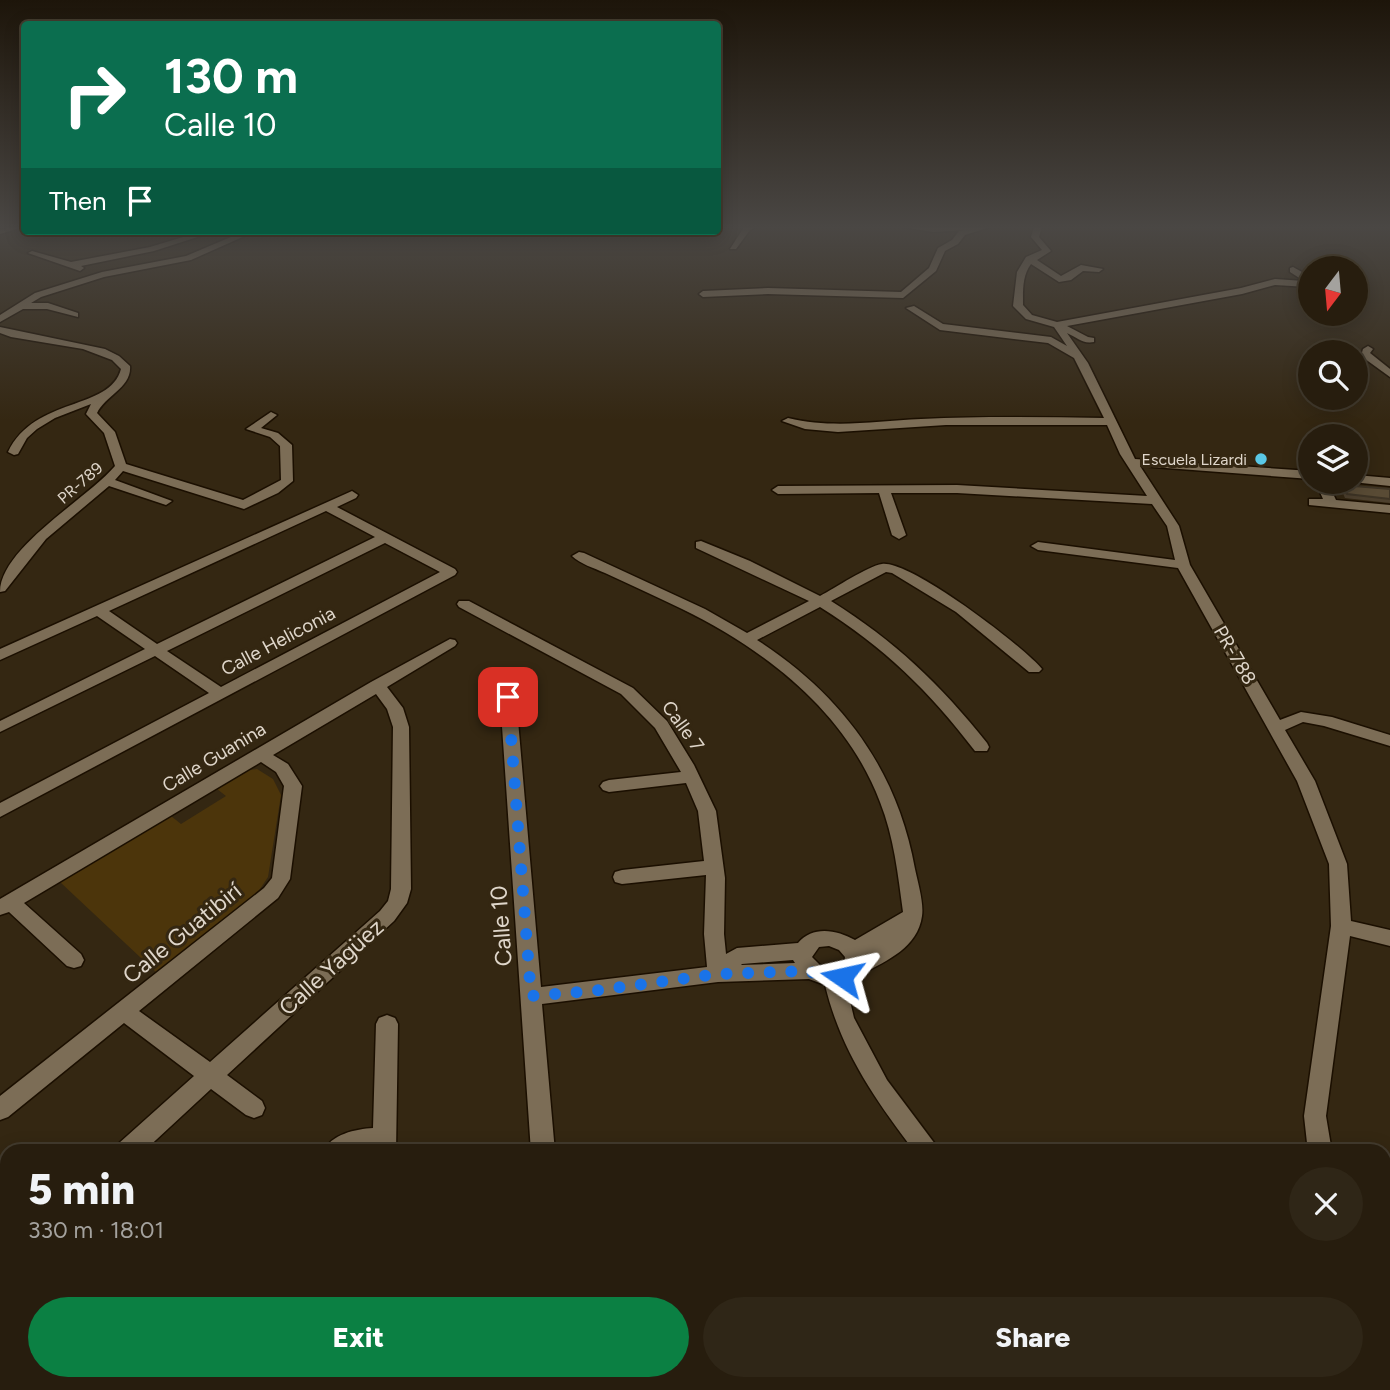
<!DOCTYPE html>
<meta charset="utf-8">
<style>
:root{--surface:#271d0e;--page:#2f2617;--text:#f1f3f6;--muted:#a4a29e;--line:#433b2e;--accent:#0b8043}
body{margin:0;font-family:Figtree,sans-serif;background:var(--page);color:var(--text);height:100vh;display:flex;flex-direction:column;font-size:26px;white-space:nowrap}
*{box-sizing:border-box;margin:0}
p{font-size:23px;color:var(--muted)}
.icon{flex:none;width:38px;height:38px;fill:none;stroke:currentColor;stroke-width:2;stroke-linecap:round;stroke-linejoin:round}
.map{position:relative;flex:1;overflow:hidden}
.drawer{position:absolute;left:0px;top:1144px;width:1391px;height:247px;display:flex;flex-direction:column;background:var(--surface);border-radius:21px 21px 0 0;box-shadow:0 4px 18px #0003,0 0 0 2px var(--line)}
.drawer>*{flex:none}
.banner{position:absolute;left:21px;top:21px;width:700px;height:214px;border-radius:7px;box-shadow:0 4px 18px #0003,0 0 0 2px var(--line);background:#0b6e4f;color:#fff;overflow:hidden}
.needle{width:46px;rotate:196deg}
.tools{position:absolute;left:1298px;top:256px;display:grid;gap:14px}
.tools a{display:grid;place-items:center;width:70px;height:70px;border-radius:50%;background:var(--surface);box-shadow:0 4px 18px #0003,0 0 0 2px var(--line);font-size:35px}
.pin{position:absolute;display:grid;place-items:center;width:60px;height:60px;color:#fff;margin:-30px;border-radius:14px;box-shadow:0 4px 10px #0006}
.me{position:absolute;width:77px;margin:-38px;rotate:281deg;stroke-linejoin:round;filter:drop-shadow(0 0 5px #0008)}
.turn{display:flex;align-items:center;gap:24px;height:147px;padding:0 28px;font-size:32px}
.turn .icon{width:91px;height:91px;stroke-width:2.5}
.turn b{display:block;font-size:49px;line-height:60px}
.then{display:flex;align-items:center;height:66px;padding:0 28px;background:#0003;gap:14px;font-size:26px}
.round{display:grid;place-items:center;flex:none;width:74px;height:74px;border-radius:37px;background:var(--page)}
.summary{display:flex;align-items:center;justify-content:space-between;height:119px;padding:0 28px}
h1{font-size:42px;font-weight:800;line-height:52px}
.cta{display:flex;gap:14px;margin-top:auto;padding:14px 28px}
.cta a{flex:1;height:80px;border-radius:42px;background:var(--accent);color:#fff;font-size:28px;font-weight:800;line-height:80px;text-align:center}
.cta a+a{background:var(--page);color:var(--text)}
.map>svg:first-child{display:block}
</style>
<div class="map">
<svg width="1390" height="1390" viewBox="0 0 1390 1390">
<rect width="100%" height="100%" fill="#342712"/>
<!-- green -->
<path fill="#4c350b" d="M257,769L273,779L281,795L268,877L256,895L157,973L60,882L171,816L181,824L226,796L217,789L249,770Z"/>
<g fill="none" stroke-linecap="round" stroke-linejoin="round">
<defs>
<g id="minor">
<path d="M12,227H23L0,234V230Z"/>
<path d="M744,227H756L750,230L736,249H730Z"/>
<path d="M903,227H990L965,235L958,244L945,251L936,271L903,298L768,294L703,297L699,294L703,291L768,288L901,292L929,268L938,248L952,240L959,231L965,230L933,232Z"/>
<path d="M1034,227H1042L1039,237L1051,251L1037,260L1061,276L1081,265L1103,269L1099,272L1083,271L1071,280L1059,282L1031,264C1022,276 1023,291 1023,305L1032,315L1057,322L1241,288L1275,279L1304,281L1290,272V268L1293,267L1311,277V286L1308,287L1275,285L1242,294L1067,326L1088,337L1094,338V342C1082,344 1078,338 1067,333L1088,363L1135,459L1311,471V479L1140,466L1179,526L1190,565L1280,720L1301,712L1332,717L1390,735V746L1324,726L1303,722L1285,730L1315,781L1347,864L1351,921L1390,930V946L1350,936L1326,1116L1332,1152H1308L1304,1116L1331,926L1329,864L1297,781L1178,568L1038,550L1031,546L1038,542L1175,560L1167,526L1152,504L957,493H891L906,535L899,539L892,535L879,493L778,494L772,490L778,486L957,485L1147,496L1120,454L1107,425H946L838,432L805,429L782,421L788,418C834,429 875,421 921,419C982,416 1043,417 1104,418L1074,358L1048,343L940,330L906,308L914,306L943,324L1051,337L1067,346L1054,327L1026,319L1013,306L1017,272L1026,257L1042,250L1031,237Z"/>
<path d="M203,231H216L154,251L81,266L84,268L80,271L28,253L32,251L71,262L150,247Z"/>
<path d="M245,231H256L191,260L104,277L41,297L31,303H48L78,313V317L47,309H23L0,322V315L35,293L102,272L186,256Z"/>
<path d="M0,327L105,349L119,356L130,366C132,387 105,396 97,413L115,432L126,464L243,500L281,480L280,446L270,437L246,429L271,412L277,415L261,428L278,433L292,445L293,481L278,493L244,509L123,471L115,480L172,501L166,505L109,486L46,539L5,591L0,592C0,548 87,499 115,466L104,433L86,414L91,404L55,418L37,429L27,438L18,454L14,455L8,452C35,396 110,411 121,369L112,360L83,349L11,337L0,333Z"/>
<path d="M1368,346L1373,349L1370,353L1390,369V377L1361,356L1363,349Z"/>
<path d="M1356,475L1390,478V486L1352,482L1356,481Z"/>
<path d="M1315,481H1327L1336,500L1390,505V513L1309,505V499H1323Z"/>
<path d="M352,491L358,495L356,498L337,507L455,569L457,572L455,575L0,817V803L209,693L155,656L0,732V721L145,649L97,616L0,660V649ZM326,511L375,537L157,644L109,611ZM385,543L440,572L221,687L167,651Z"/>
<path d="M701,541L750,561L820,596C835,588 868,566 882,564C910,560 1023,646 1042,669L1039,672H1029L956,612L892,573L886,572L831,601C895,641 940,684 987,743L989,747L987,751H975C929,691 884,647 820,607L757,640C842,695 897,769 915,869C918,883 924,903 922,916C918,947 887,961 863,973C857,976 853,981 846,984L854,1018L887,1080L941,1152H915C874,1098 841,1051 825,985L809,979L718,982L542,1004L555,1152H531L500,697L508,692L516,697L541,987L707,967L704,934L706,875L622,884L615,882L613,877L615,872L622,870L704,861L698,811L686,783L609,792L603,790L600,786L603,782L609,780L681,772L655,728L621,694L459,607L457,604L459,601H469L633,688L667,721L694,765L716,811L725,878L724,934L726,954L737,948L798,943C813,925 837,930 855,940L903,912C898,875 894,837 880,802C846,712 766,650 682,609C657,597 631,585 605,573C594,568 580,564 572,556L579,552L584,553L705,609L747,633L809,601L696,548V542ZM829,946L839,950L845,957L844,964L838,969L822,967L812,957L819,947ZM793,960L795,963L741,965L742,964Z"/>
<path d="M450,639L455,640L457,643L455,646L387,687L403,708L409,727L411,889L407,903L394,921L227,1075L262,1101L265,1108L262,1115L254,1118L246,1115L211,1089L143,1152H114L118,1144L194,1076L124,1023L8,1117L0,1120V1096L264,888L272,878L284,786L276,772L261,762L24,903L81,954L84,960L81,966L74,968L67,966L9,912L0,915V899L371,682ZM376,694L387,709L393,727L391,889L388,901L380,911L210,1062L139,1011L278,898L290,879L302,786L288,764L273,755Z"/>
<path d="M387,1015L395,1018L398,1024L396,1152H372V1149L323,1152C331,1134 356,1129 373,1128L376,1024L379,1018Z"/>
<path d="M7,1246V1274L0,1277V1248Z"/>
<path d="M51,1384H82L79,1390H48Z"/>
<path d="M153,1384H181L180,1390H152Z"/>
<path d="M361,1384H389L388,1390H360Z"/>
<path d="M1346,1384H1374L1377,1390H1349Z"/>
</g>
</defs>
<!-- minor casing -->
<use href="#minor" stroke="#1b0f00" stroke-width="3"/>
<!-- minor -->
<use href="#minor" fill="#7c6d56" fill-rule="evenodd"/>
</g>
<!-- wall -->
<path fill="#4d402e" d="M1342,485L1390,489V503L1345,498L1341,489Z"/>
<!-- building -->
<path fill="#594b35" stroke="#3e3425" stroke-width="2" d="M1342,485L1390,489V499L1347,494Z"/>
<!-- sky -->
<linearGradient id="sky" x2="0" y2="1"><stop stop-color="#1d150a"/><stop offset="0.54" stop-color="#4a4744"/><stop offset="1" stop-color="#4a4744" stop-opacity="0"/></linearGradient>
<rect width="1390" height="421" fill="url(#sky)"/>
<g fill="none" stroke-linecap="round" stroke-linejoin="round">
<!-- route -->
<path stroke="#1a73e8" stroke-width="12" stroke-dasharray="0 21.6" d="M508,697L531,996L592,991L718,974L809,971L825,978L842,977"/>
</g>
<!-- markers -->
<circle fill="#5ac8e6" stroke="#342712" stroke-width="2.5" cx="1261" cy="459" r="7"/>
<g text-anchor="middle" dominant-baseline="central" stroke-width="6" stroke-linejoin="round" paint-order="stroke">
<!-- far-poi labels -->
<g font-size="16" fill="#dfd6ca" stroke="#342712" text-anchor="end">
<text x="1247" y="459">Escuela Lizardi</text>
</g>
<!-- far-street labels -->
<g font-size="16" fill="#dfd6ca" stroke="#342712">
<text transform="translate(80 483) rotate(-41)">PR-789</text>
</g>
<!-- street labels -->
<g font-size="19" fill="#dfd6ca" stroke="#342712">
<text transform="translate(278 641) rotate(-28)">Calle Heliconia</text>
<text transform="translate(1235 655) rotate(60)">PR-788</text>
<text transform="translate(683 726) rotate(54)">Calle 7</text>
<text transform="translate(214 757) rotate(-31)">Calle Guanina</text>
</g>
<!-- near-street labels -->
<g font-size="23" fill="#dfd6ca" stroke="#342712">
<text transform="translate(501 926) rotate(-94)">Calle 10</text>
<text transform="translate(182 933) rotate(-39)">Calle Guatibirí</text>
<text transform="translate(331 967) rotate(-42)">Calle Yagüez</text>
</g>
</g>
</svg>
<div class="tools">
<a><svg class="needle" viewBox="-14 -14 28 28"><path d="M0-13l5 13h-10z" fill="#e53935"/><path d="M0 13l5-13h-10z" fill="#a4a29e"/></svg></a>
<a><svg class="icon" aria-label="search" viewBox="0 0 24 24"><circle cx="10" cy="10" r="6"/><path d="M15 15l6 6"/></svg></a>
<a><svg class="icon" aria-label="layers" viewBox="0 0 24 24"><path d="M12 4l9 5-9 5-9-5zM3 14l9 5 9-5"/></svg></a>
</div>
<div class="pin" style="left:508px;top:697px;background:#d93025"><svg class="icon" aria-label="arrive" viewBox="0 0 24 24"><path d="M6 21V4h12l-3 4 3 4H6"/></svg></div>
<svg class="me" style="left:842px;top:977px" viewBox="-20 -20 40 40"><path d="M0-17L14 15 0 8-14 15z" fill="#1a73e8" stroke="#fff" stroke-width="4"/></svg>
<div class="banner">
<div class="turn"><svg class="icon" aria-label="right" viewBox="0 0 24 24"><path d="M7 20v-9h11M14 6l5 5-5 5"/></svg><div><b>130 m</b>Calle 10</div></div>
<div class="then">Then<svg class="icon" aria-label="arrive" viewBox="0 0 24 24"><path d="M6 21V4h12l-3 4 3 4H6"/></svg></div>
</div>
<section class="drawer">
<div class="summary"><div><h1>5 min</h1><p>330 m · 18:01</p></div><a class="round"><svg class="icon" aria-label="close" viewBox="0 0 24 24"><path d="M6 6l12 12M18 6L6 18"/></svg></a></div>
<div class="cta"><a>Exit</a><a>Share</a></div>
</section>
</div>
